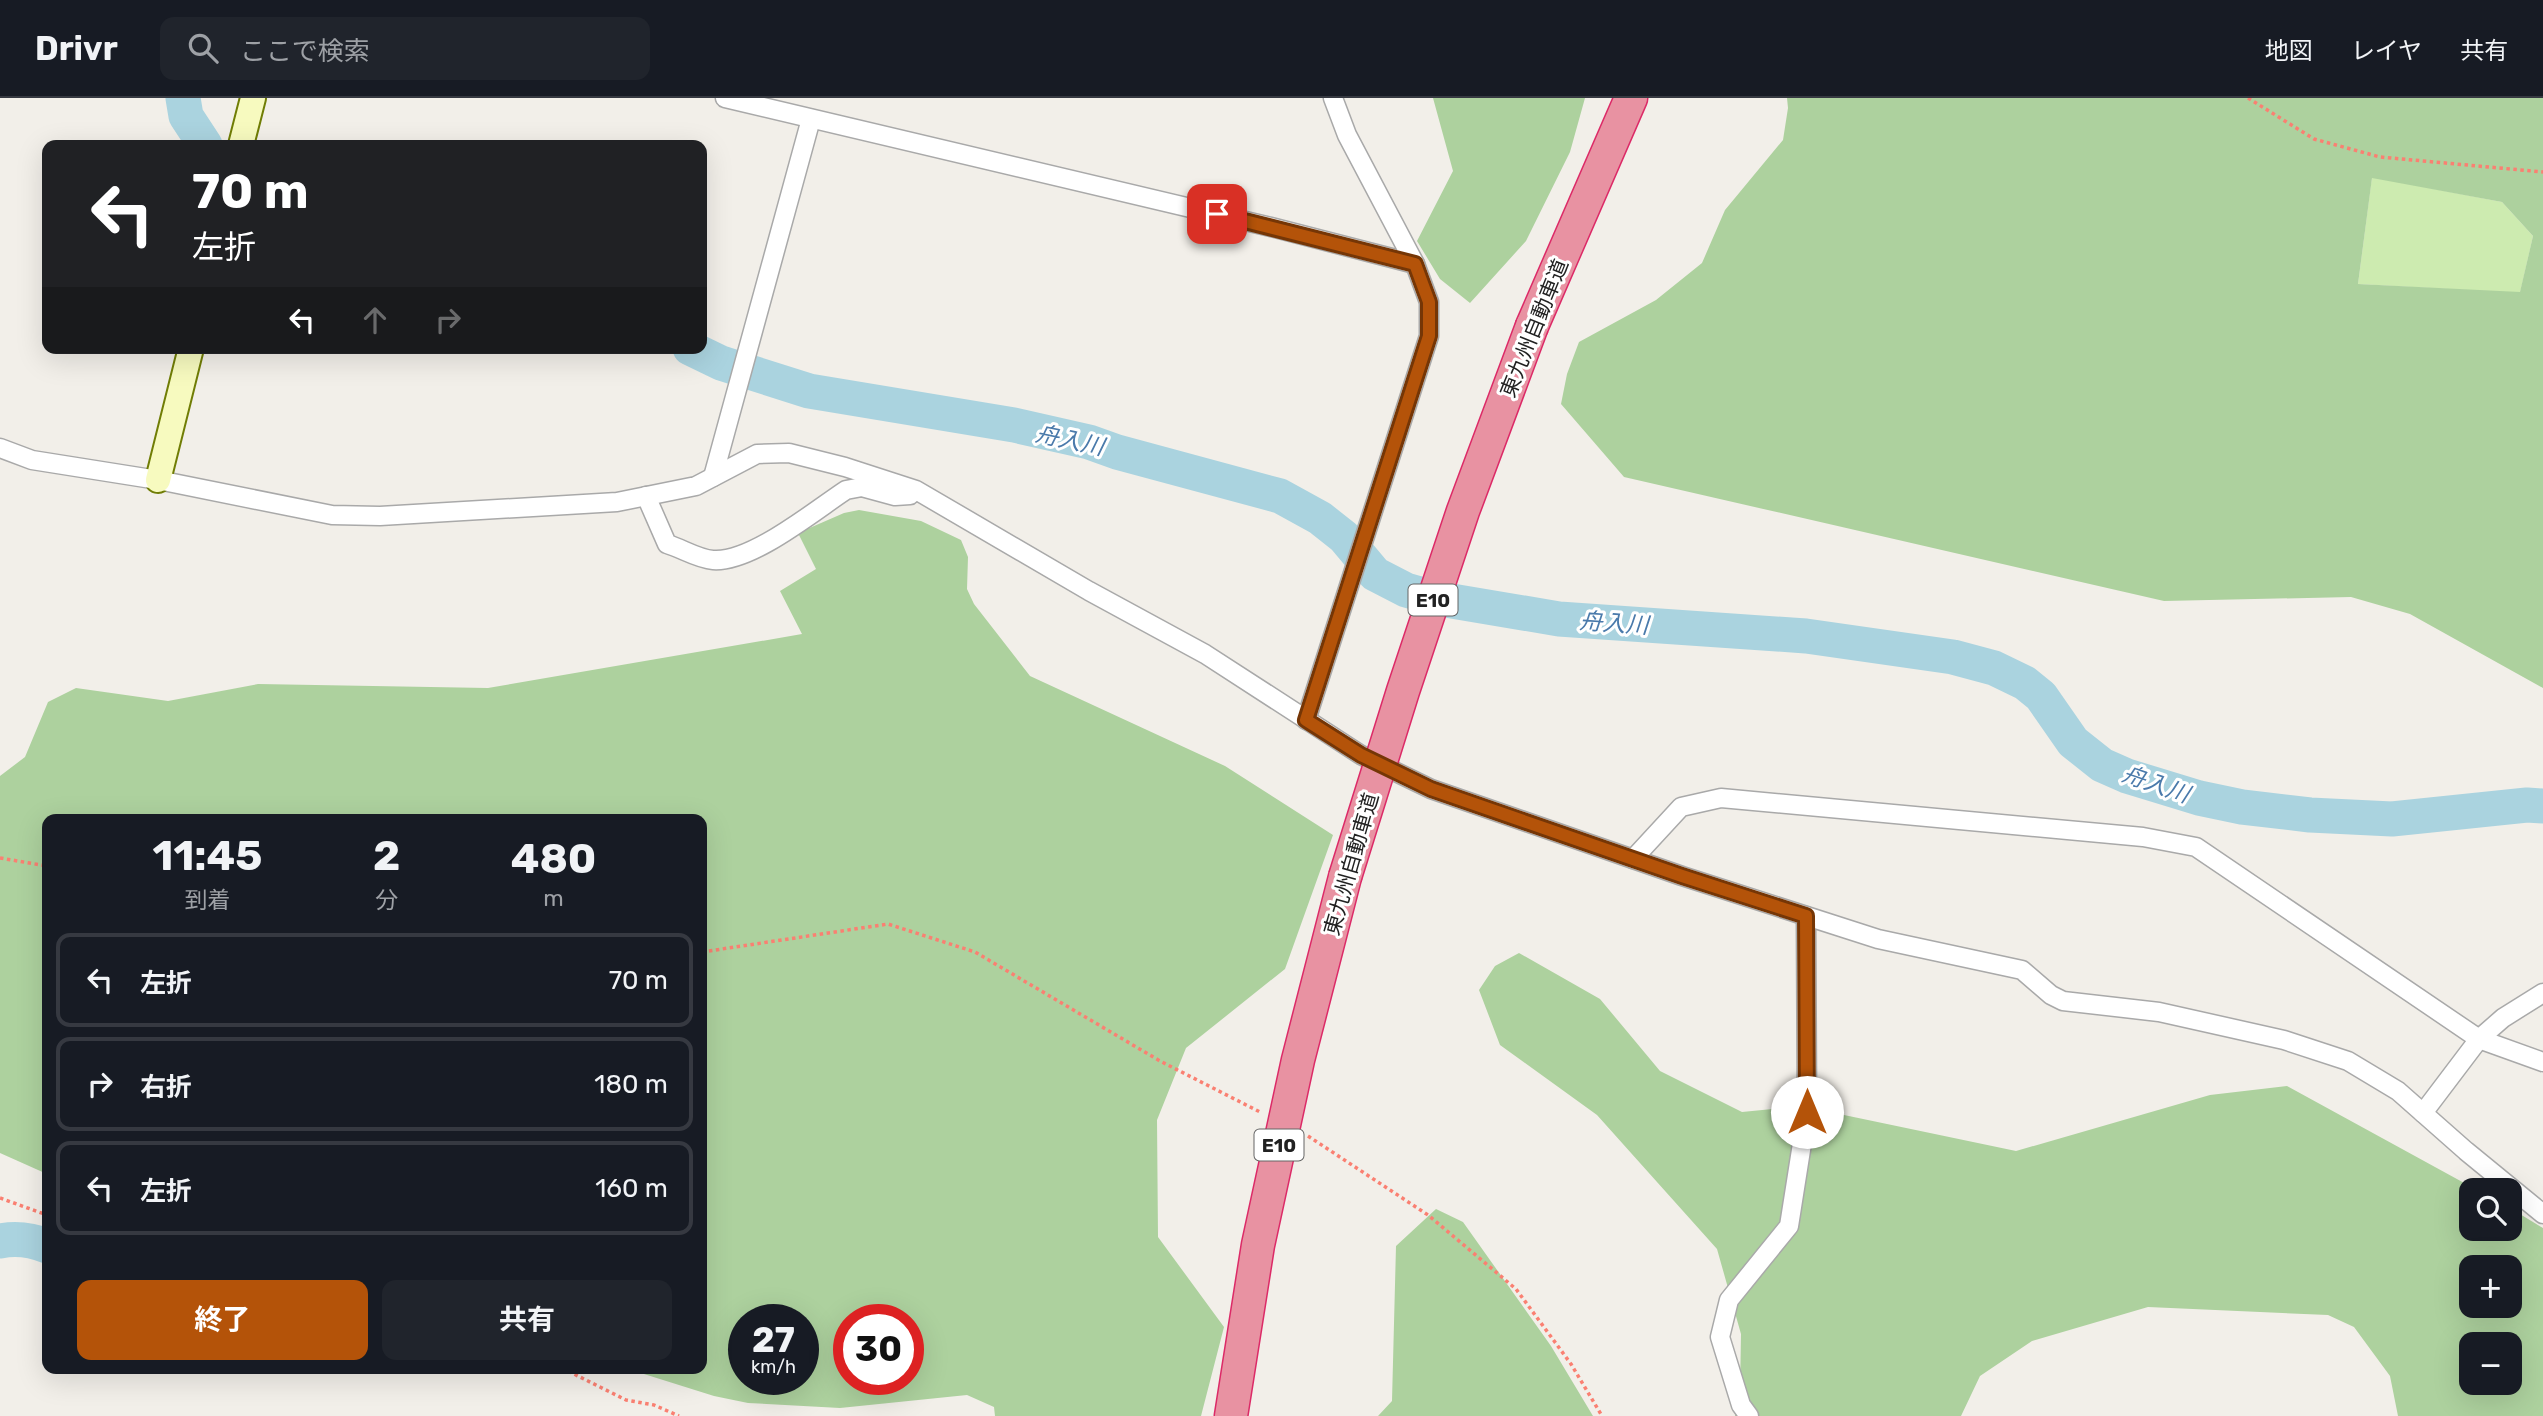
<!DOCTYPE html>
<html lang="ja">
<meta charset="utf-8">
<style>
:root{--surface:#171b24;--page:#20242c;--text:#f1f3f6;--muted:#9ea1a6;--line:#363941;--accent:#b45309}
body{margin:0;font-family:Rubik,"Noto Sans JP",sans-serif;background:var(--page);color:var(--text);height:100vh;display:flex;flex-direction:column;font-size:26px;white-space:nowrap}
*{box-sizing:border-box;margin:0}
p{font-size:23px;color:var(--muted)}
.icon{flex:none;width:38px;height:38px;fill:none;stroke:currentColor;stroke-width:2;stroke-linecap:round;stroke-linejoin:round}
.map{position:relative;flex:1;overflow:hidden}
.side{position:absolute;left:42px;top:716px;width:665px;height:560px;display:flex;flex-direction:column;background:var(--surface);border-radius:14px;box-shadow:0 7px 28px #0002}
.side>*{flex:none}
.banner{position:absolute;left:42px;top:42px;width:665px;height:214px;border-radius:14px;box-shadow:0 7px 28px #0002;background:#202124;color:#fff;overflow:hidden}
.controls{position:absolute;left:2459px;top:1080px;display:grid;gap:14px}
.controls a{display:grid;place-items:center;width:63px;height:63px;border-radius:14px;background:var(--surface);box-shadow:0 7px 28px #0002;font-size:35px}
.speed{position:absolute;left:728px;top:1206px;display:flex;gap:14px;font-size:35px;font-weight:700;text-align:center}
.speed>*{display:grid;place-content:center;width:91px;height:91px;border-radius:50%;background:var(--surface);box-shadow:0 7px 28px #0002;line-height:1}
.speed small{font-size:18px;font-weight:400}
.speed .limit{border:10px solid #d22;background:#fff;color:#111}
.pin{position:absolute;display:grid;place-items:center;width:60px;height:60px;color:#fff;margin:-30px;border-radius:14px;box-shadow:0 4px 10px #0006}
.me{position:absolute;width:77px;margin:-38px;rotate:0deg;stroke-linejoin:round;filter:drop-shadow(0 0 5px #0008)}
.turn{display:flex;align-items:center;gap:24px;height:147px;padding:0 35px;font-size:32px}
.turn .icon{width:91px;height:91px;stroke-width:2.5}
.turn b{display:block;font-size:49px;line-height:60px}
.lanes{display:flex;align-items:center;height:66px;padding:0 35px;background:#0003;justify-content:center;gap:35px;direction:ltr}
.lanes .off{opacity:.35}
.eta{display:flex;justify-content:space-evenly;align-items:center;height:119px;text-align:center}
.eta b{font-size:42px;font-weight:700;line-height:49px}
.button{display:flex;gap:14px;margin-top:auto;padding:14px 35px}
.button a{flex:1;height:80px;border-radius:14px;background:var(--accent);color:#fff;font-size:28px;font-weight:700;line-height:80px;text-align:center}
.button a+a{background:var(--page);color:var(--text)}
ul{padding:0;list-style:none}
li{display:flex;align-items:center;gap:21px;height:94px;margin:0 14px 10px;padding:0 21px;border:4px solid var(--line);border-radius:14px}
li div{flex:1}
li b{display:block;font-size:26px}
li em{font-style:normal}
header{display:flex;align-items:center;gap:42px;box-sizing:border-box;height:98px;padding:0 35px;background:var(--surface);border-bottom:2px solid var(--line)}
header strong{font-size:33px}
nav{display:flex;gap:38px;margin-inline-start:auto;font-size:24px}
.search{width:490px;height:63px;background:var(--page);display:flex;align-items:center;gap:18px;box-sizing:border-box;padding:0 24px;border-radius:14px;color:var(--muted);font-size:26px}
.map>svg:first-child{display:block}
</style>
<header>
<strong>Drivr</strong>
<div class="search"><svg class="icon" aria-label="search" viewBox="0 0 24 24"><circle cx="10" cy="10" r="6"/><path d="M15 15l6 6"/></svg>ここで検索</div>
<nav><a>地図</a><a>レイヤ</a><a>共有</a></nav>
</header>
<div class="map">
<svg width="2543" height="1318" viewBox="0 0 2543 1318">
<rect width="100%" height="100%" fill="#f2efe9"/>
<!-- grass -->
<path fill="#cdebb0" d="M2372,79L2502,104L2533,138L2520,195L2358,186Z"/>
<!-- forest -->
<g fill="#add19e" fill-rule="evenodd">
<path d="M1433,0H1585L1570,54L1526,143L1470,205L1440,181L1417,143L1453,73Z"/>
<path d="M1787,0H2543V590L2410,516L2351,499L2164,503L1624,379L1561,306L1567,276L1579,244L1656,202L1702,165L1725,112L1783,42L1788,10ZM2372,80L2502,104L2533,138L2520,194L2358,186Z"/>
<path d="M859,412L921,423L961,442L968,459L967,491L974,506L1030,578L1225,668L1333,737L1285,871L1186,950L1157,1022L1158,1139L1224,1229L1201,1318H995L994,1309L967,1297L840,1310L748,1305L714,1298L628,1271L702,1270V721H47V1076L0,1055V678L25,659L48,604L76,590L168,603L258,586L488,590L802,536L780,493L816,471L798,435L844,415ZM744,1222H803V1281H744ZM849,1222H908V1281H849Z"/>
<path d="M1519,855L1600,901L1660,973L1742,1014L1801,1008L2016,1053L2210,997L2287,988L2477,1092H2471V1130H2510V1110L2543,1130V1318H2398L2390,1278L2354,1229L2328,1217L2148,1209L2032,1243L1980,1278L1961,1318H1735L1740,1294L1741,1236L1717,1151L1597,1017L1500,947L1479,892L1495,868ZM2471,1169H2510V1208H2471ZM2471,1246H2510V1284H2471Z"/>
<path d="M1436,1111L1463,1124L1551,1248L1593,1318H1378L1392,1303L1396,1148Z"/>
</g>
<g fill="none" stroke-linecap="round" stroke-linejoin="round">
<!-- river -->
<g stroke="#aad3df" stroke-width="35">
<path d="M183,0L186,18L205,47"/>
<path d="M690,250L721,265L809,293L1014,327L1089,344L1117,354L1280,398L1320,420L1344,439L1375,476L1406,492L1434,500L1559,521L1806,538L1953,559L1994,570L2025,585L2041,598L2073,644L2102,667L2127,678L2199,700L2242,709L2310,717L2392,721L2527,707L2543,708"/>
<path d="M0,1143C16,1140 32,1142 47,1148"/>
</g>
<defs>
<g id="street">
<path d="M725,0L1271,129L1415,166"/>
<path d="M0,350L32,362L158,382L332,417L380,418L617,404L696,388L757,356L789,355L845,369L916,392L1089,493L1205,556L1361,657L1431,691L1682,778L1878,841L2022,872L2051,897L2063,903L2159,914L2284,942L2348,963L2398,993L2466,1053L2543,1116"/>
<path d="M713,379L811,21"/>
<path d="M646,398L667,446C681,450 698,461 713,462C751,465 814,413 846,392L862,389L895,398L910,397"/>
<path d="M1306,622L1429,238V204L1415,166L1347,37L1333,0"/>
<path d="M1633,761L1681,709L1721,700L2143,739L2196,749L2479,941L2543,964"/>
<path d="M2423,1015L2479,941L2503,920L2543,895"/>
<path d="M1749,1318L1741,1307L1720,1239L1729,1202L1789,1128L1807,1014L1806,818"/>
</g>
<g id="secondary">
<path d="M241,47L253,0"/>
<path d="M158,382L191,250"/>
</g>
<g id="highway">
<path d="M1532,228L1631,0"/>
<path d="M1231,1318L1258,1147L1298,962L1345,779"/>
</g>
</defs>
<!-- street casing -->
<use href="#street" stroke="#a9a9a9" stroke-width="21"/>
<!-- secondary casing -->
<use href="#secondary" stroke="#707d05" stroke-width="28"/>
<!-- highway casing -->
<use href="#highway" stroke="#dc2a67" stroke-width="35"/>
<!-- path -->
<g stroke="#fa8072" stroke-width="3.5" stroke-dasharray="3.5 3.5" stroke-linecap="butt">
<path d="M2248,0L2314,41L2380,59L2543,74"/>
<path d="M0,760L47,768"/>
<path d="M702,854L888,826L975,854L1160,963L1260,1014"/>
<path d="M1308,1038L1428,1117L1516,1191L1571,1266L1602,1318"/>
<path d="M0,1100L47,1117"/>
<path d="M562,1270L626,1302L654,1307L679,1318"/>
</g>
<!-- street -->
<use href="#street" stroke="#fff" stroke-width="18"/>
<!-- secondary -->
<use href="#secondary" stroke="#f7fabf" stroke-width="24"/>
<!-- highway -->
<use href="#highway" stroke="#e892a2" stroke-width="32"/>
<defs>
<path id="highway-bridge" d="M1345,779L1403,593L1463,413L1532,228"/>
</defs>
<!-- highway-bridge casing -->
<use href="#highway-bridge" stroke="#dc2a67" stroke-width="35" stroke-linecap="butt"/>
<!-- highway-bridge -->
<use href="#highway-bridge" stroke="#e892a2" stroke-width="32"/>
</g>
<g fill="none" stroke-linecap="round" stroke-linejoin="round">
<defs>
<path id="route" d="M1217,116L1415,166L1429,204V238L1306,622L1361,657L1431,691L1682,778L1806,818L1807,1014"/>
</defs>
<!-- route casing -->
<use href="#route" stroke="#753606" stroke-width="18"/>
<!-- route -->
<use href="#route" stroke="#b45309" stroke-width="12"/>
</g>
<g text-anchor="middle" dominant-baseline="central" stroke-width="6" stroke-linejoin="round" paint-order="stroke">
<!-- shield labels -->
<g fill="#fff" stroke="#646464" stroke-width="2">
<rect x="1408.5" y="486.5" width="49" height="31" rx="5"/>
<rect x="1254.5" y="1031.5" width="49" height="31" rx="5"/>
</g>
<g font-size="19" font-weight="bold" fill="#222">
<text x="1433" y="502">E10</text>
<text x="1279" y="1047">E10</text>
</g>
<!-- street labels -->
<g font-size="21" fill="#222" stroke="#fff">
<text transform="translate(1534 230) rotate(-68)">東九州自動車道</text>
<text transform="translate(1351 766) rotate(-74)">東九州自動車道</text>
</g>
<!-- water labels -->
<g font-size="23" font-style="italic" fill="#4a7aab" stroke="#fff">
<text transform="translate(1070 342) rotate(12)">舟入川</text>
<text transform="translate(1614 525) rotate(4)">舟入川</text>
<text transform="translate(2156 686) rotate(19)">舟入川</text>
</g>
</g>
</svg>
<div class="controls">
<a><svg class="icon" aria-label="search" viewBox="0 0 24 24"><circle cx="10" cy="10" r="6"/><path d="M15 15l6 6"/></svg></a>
<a>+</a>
<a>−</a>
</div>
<div class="speed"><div>27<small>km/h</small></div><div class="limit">30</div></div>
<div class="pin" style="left:1217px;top:116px;background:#d93025"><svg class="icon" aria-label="arrive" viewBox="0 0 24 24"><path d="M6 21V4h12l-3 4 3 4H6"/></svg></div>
<svg class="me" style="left:1807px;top:1014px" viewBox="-20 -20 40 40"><circle r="19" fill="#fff"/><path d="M0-13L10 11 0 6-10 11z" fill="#b45309"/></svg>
<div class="banner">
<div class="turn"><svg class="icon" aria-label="left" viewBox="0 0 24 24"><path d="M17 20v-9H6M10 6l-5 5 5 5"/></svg><div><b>70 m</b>左折</div></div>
<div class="lanes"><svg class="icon" aria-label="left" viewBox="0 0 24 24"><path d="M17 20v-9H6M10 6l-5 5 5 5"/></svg><svg class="icon off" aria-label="ahead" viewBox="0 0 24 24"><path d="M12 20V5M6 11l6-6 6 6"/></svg><svg class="icon off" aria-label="right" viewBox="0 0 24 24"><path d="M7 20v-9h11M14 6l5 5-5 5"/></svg></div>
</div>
<section class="side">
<div class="eta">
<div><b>11:45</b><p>到着</p></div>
<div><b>2</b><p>分</p></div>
<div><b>480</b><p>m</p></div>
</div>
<ul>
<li><svg class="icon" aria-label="left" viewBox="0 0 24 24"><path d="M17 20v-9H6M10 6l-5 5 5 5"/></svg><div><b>左折</b></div><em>70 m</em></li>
<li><svg class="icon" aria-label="right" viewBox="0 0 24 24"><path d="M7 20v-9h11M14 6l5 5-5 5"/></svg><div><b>右折</b></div><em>180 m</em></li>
<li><svg class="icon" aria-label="left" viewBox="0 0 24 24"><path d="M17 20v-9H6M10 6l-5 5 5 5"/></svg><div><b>左折</b></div><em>160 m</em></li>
</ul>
<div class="button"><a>終了</a><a>共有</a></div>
</section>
</div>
